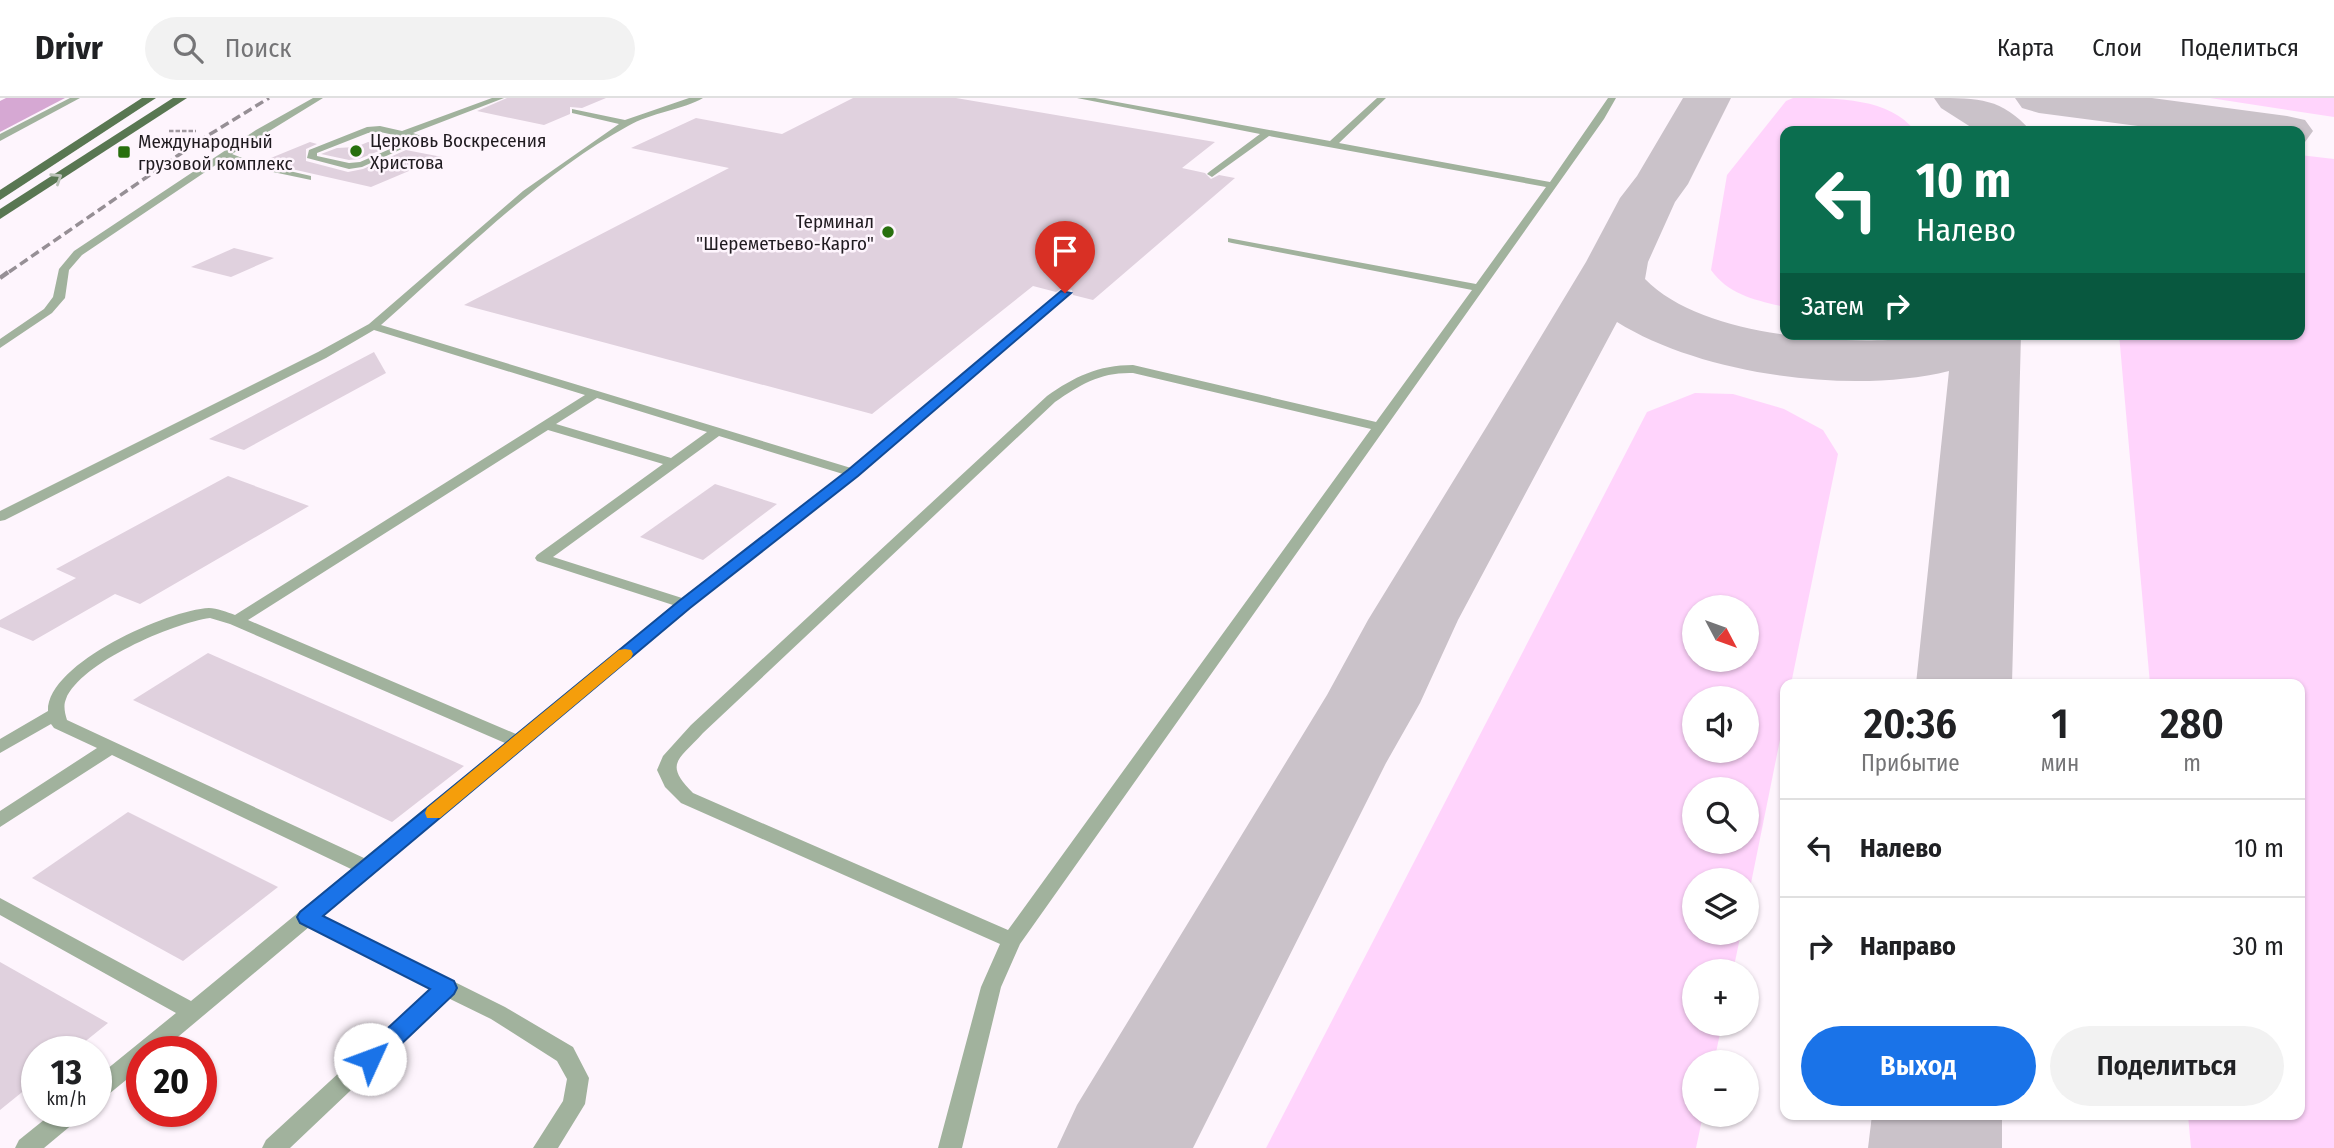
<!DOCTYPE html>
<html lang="ru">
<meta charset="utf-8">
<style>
:root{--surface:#fff;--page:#f2f2f2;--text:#202124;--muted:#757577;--line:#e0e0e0;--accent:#1a73e8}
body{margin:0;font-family:"Fira Sans Condensed",sans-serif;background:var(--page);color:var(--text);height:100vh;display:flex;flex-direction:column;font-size:26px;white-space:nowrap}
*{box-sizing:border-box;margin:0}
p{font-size:23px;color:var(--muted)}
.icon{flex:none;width:38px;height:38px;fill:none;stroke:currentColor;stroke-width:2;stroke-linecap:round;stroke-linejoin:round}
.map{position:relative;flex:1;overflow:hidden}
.drawer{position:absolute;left:1780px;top:581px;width:525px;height:441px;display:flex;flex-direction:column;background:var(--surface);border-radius:14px;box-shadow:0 2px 5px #0004}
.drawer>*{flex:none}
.banner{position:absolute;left:1780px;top:28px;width:525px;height:214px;border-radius:14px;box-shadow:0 2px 5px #0004;background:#0b6e4f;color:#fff;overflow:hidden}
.needle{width:46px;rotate:131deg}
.buttons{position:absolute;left:1682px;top:497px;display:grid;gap:14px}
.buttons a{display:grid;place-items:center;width:77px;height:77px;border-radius:50%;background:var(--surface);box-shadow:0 2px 5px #0004;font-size:35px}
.speed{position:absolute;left:21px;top:938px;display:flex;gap:14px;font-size:35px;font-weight:700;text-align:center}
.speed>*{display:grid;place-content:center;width:91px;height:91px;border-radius:50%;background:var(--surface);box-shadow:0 2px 5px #0004;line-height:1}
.speed small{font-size:18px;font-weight:400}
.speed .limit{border:10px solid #d22;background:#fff;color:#111}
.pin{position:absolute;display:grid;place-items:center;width:60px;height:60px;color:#fff;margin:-72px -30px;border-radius:50% 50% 50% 0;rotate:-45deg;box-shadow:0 0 7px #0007}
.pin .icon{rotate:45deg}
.me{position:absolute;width:77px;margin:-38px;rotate:47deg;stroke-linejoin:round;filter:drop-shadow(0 0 5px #0008)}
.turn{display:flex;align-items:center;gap:24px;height:147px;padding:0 21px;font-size:32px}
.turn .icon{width:91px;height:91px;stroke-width:2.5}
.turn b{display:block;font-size:49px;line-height:60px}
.then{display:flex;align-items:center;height:66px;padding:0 21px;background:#0003;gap:14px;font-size:26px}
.eta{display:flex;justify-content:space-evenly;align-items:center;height:119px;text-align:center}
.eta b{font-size:42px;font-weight:600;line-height:49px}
.primary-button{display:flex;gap:14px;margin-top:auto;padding:14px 21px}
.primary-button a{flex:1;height:80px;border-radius:42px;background:var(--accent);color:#fff;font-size:28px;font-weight:600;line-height:80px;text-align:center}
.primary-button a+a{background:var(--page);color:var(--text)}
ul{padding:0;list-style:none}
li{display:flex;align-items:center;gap:21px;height:98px;padding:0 21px;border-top:2px solid var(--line)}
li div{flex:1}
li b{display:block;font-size:26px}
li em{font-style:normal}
header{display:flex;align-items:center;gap:42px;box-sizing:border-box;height:98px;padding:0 35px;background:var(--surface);border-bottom:2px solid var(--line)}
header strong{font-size:33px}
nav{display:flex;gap:38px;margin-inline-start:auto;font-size:24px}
.search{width:490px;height:63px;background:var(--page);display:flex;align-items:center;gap:18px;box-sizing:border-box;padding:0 24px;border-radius:38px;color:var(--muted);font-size:26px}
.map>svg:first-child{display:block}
</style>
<header>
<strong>Drivr</strong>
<div class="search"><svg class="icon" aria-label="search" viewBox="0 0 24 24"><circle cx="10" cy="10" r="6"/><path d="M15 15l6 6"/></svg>Поиск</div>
<nav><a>Карта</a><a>Слои</a><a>Поделиться</a></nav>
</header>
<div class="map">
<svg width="2334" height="1050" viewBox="0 0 2334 1050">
<rect width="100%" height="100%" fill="#fef5fd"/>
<!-- green -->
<g fill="#ffd4fc" fill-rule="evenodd">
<path d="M1793,0C1838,0 1890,0 1915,33H1785V209C1755,202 1729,197 1711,172L1727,77L1786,3Z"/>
<path d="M2210,0H2334V19Z"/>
<path d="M2300,57L2334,61V1050H2191L2188,1017H2300V586H2150L2119,236H2300Z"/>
<path d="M1695,295L1733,296L1784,311L1823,332L1838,356L1791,586H1785V617L1747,805L1746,782H1694V835H1741L1733,873H1694V926H1722L1714,964H1694V1017H1703L1696,1050H1266L1647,314ZM1694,509H1746V562H1694ZM1694,600H1746V653H1694ZM1694,691H1746V744H1694Z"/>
</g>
<!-- forest -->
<path fill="#d6a8d3" d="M6,0H65L0,34V3Z"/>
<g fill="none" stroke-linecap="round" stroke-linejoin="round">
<!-- taxiway -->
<g fill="#cac2c9" fill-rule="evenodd">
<path d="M1683,0H1731L1688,86L1675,104L1648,164L1645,181C1696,234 1818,245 1888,242C1902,241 1916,238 1930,236C1960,233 1991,236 2021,236L2012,586H1916L1949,273C1852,297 1702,277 1617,224L1458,522L1420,605L1386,665L1193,1050H1057L1077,1007L1327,597L1368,522L1487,328L1586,164L1620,100L1637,78Z"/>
<path d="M1934,0C1980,0 2001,0 2031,33H1977L1941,10Z"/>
<path d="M2015,0H2152L2287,18L2305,22L2313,33L2305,44L2300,45V33H2176L2039,15L2022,10Z"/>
<path d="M1872,1017H2002V1050H1868Z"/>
</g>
</g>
<!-- building -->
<g fill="#e0d1de">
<path d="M507,0H606L582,10L570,9V16L544,27L477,13Z"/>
<path d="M853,0H956L1215,44L1182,70L1205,75L1211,81L1219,77L1235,80L1093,202L1073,197L1072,192L1062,190L1056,194L1033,188L872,316L464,207L729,70L631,50L696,20L782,36Z"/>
<path d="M310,44L317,46L306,51V63L348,74L363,71L406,52L442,59L371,89L261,64Z"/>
<path d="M368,44L389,49L359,61L349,62L321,56L337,50L356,49Z"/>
<path d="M234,150L274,160L231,179L191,169Z"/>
<path d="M374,254L386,275L244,352L209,341Z"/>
<path d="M228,378L309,408L140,506L115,496L33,543L0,529V522L76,480L56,471Z"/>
<path d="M715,386L777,406L703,462L640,439Z"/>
<path d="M208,555L464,668L392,724L133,602Z"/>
<path d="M128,714L278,789L183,863L32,780Z"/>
<path d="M0,864L108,925L72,954H37V982L0,1012Z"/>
</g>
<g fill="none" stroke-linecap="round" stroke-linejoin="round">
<!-- path -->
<path stroke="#a0989f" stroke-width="2.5" stroke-dasharray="4.5 2" stroke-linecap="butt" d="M169,33H196"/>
<!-- lane -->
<g fill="#a1b29d" fill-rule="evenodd">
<path d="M70,0H80L0,43V36Z"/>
<path d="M313,0H323L232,56L255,65L311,78V82L249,69L226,60L82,157L69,172L65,200L52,215L0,250V241L44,211L53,199L59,171L74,153L256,32Z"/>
<path d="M492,0H504L413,35L426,40L362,69L349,71L307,60L309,52L367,29L380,28L402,33ZM380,34L413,41L360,64L349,65L317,58V55L368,35Z"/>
<path d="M689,0H703C685,11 650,15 628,28C541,75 456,161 381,227L851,370L1061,193L1071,195L858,378L689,509L322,818L505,909L573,949L589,980L585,1006L558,1050H533L563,1003L567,981L557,963L491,921L448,900L290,1050H262L266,1042L430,891L309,829L160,954H142V969L104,1000L96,1003V980L176,915L0,817V800L191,903L351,771L112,657L0,729V713L97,650L54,630L51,626L0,655V641L48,613C47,565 168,512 209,510C217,510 227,514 235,517L585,297L374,232L326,260L5,422L0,423V413L318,254L369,226L523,93L619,26L572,15V11L625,22ZM597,300L707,334L671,360L556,326ZM548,332L663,366L537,457L535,460L537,463L673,507L516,636L248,522ZM719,338L843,376L682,500L553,459ZM210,520L230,526L505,645L364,760L67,622C65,615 63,608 66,601C80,565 173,525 210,520Z"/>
<path d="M1077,0H1095L1330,43L1377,0H1386L1339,45L1550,84L1608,0H1616L1604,21L1020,846L1001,889L962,1050H938L981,889L1000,846L681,705L665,689L657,672L663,658L691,627L1047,298C1074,279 1098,267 1133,267L1376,324L1472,192L1232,145L1228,144V140L1476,186L1546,89L1269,38L1212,79L1207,76L1209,74L1260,36ZM1133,275L1371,331L1008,832L693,695C663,665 679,662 703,635L1055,304C1081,286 1101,274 1133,275Z"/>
<path d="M55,1013H83L80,1020L44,1050H15L19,1042Z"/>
</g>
<!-- primary -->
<g fill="#597752" fill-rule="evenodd">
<path d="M142,0H156L0,102V92Z"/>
<path d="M173,0H187L0,121V111Z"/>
</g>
<!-- rail-far1 -->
<path stroke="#968f95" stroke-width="3.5" stroke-dasharray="9 4.5" stroke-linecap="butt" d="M9,174L199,43L269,0"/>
<!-- rail -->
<path stroke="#968f95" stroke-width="4.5" stroke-dasharray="10 5" stroke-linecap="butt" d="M0,180L11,172"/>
</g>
<!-- one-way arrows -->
<defs><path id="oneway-chevron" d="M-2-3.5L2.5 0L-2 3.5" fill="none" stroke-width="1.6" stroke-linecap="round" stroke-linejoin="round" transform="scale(1.75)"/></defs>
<use stroke="#bcc3b9" href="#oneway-chevron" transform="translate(57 80) rotate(-33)"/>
<!-- route -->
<path fill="#1a73e8" stroke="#114b97" stroke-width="2" d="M1061,193L1071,195L858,378L690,510L323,818L454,883L457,890L454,896L378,968L370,970L362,968L359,961L362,954L430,891L300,825L297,819L300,814L679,503L848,372Z"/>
<!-- slow -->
<path fill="#f59e0b" d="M625,551L631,552L633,556L631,560L440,720H427L425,715L427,710L619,552Z"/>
<!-- markers -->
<g fill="#286f0e" stroke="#fef5fd" stroke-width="2.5">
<circle cx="356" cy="53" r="7"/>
<rect x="117" y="47" width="14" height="14" rx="3.5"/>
<circle cx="888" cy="134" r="7"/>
</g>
<g text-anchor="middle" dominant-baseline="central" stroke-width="5" stroke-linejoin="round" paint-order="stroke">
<!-- far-poi labels -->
<g font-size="19" fill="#201b20" stroke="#fef5fd" text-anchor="start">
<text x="370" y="42">Церковь Воскресения<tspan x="370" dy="22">Христова</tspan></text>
<text x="138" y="43">Международный<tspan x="138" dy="22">грузовой комплекс</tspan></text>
<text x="874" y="123" text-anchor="end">Терминал<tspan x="874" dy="22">"Шереметьево-Карго"</tspan></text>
</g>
</g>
</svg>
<div class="buttons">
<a><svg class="needle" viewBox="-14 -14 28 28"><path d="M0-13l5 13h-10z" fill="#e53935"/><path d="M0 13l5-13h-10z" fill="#757577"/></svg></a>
<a><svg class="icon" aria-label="sound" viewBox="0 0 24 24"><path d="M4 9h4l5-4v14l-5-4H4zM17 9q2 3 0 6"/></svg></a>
<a><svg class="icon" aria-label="search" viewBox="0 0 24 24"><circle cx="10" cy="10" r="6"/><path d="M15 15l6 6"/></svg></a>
<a><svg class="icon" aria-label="layers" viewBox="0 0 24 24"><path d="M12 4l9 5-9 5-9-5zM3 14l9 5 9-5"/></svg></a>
<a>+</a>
<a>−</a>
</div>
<div class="speed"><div>13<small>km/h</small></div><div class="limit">20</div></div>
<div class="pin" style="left:1065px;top:195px;background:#d93025"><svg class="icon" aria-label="arrive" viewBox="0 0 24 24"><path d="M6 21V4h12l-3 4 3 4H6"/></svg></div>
<svg class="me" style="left:370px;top:961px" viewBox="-20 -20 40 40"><circle r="19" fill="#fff"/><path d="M0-13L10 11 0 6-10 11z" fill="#1a73e8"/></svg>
<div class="banner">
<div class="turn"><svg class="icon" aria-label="left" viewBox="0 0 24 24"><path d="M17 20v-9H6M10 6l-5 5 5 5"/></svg><div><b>10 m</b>Налево</div></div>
<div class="then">Затем<svg class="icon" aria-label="right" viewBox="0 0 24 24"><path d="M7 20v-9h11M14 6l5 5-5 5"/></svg></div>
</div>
<section class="drawer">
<div class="eta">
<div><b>20:36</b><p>Прибытие</p></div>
<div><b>1</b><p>мин</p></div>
<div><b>280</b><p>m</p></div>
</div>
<ul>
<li><svg class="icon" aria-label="left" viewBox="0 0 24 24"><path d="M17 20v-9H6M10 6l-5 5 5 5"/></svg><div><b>Налево</b></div><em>10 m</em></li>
<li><svg class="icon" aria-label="right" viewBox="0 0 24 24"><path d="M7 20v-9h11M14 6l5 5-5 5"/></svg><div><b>Направо</b></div><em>30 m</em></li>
</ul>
<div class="primary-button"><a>Выход</a><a>Поделиться</a></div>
</section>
</div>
